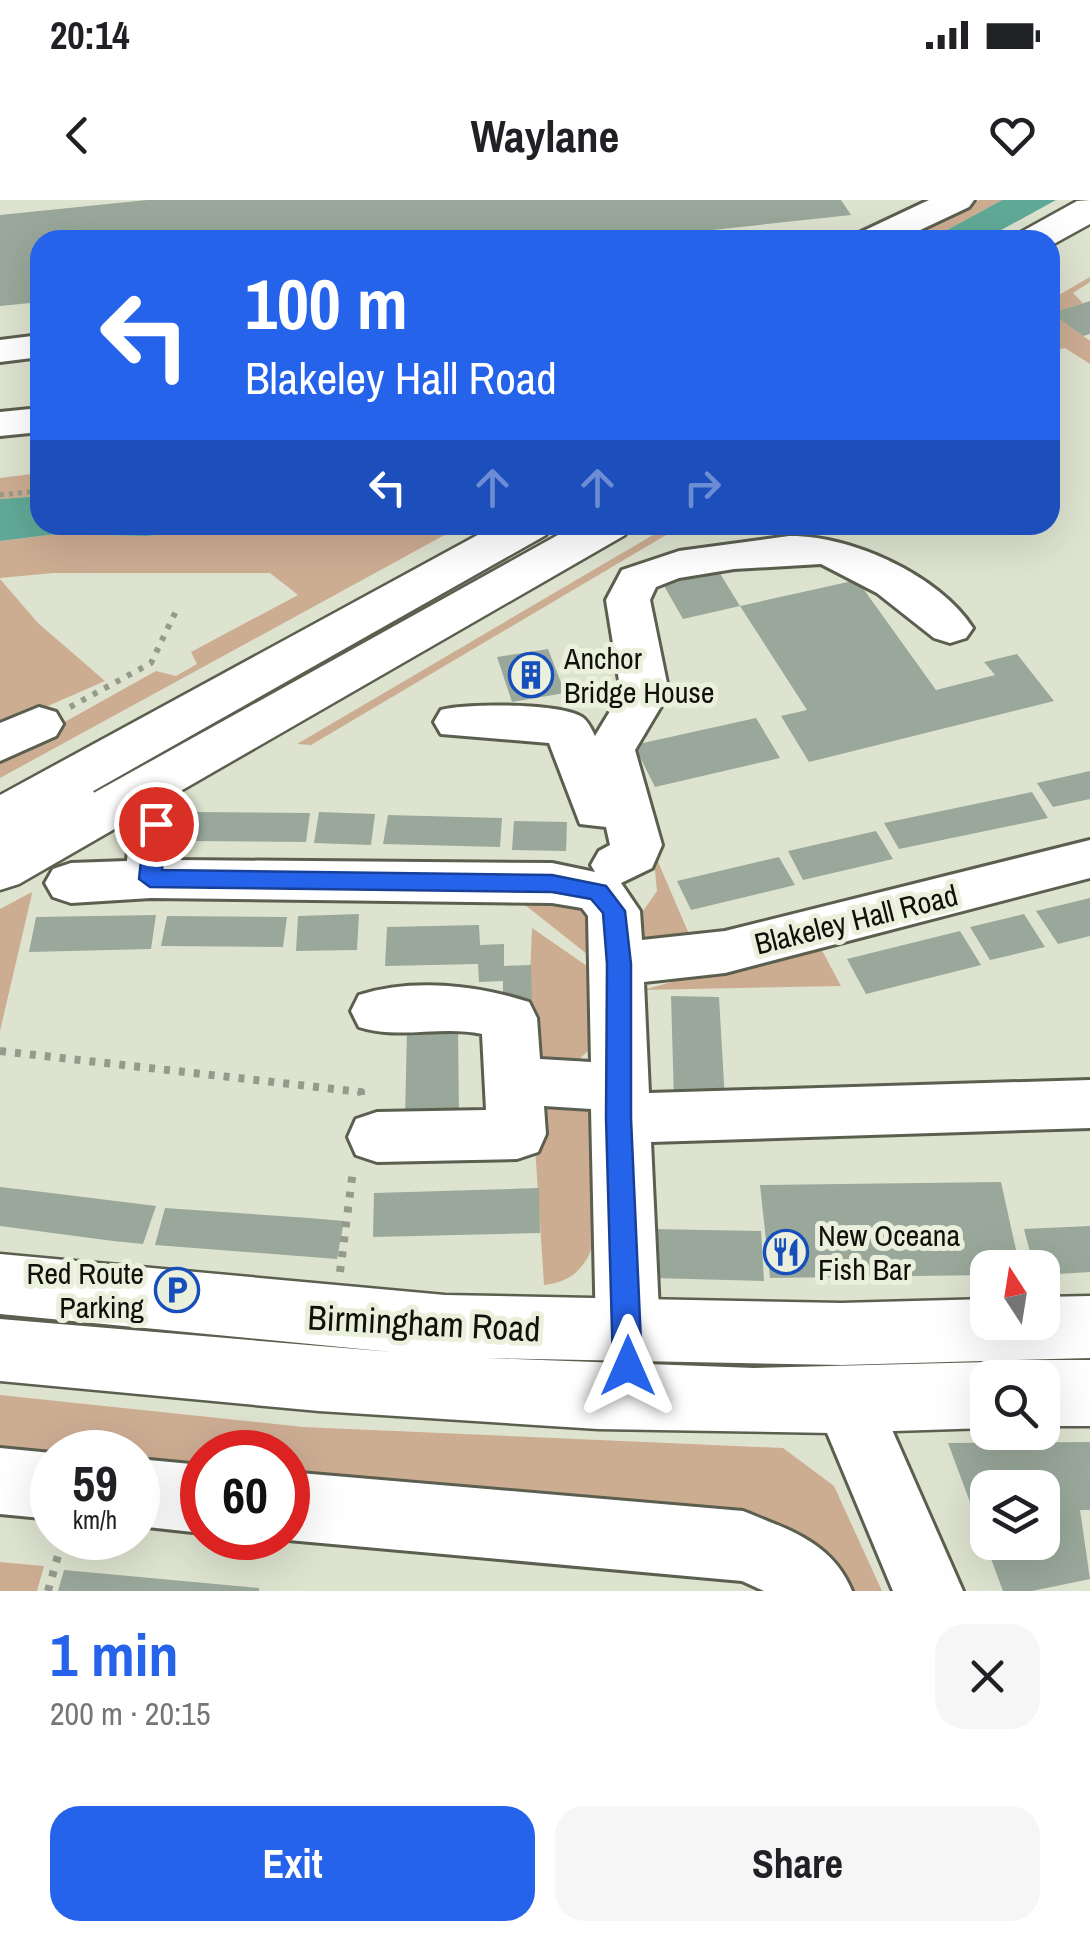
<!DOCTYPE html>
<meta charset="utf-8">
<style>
:root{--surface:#fff;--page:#f6f6f6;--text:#202124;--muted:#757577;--accent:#2563eb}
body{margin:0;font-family:"Archivo Narrow",sans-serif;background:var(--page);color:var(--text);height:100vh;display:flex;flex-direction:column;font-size:38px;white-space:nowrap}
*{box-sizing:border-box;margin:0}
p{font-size:32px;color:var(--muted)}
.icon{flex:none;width:55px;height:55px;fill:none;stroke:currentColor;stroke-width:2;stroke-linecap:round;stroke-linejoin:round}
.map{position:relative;height:1391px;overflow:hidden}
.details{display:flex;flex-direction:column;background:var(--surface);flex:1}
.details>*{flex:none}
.banner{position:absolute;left:30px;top:30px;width:1030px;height:305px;border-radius:30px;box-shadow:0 10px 40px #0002;background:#2563eb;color:#fff;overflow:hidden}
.needle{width:65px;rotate:348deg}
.controls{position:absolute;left:970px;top:1050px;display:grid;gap:20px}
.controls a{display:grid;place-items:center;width:90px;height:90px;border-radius:20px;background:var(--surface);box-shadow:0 10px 40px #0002;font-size:50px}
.speed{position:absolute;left:30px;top:1230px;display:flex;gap:20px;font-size:50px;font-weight:700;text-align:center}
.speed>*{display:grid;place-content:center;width:130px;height:130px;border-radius:50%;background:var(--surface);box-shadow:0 10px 40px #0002;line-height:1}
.speed small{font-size:25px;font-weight:400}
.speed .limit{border:15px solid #d22;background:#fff;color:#111}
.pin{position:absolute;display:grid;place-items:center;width:85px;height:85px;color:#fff;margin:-42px;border:5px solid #fff;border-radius:50%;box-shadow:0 2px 10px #0007}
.me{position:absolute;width:110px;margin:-55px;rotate:0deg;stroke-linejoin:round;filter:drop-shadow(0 0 8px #0008)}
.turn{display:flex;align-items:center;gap:35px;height:210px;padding:0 50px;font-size:45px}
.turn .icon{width:130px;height:130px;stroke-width:2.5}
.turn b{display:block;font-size:70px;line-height:85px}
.lanes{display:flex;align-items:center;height:95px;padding:0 50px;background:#0003;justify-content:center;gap:50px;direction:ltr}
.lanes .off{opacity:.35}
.round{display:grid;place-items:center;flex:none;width:105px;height:105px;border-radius:30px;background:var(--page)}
.headline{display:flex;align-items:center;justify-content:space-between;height:170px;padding:0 50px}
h1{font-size:60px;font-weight:800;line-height:75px;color:var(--accent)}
.primary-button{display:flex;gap:20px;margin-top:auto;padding:20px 50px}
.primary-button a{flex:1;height:115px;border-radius:30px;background:var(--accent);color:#fff;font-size:40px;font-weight:800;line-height:115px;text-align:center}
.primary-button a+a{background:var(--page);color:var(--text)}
.status{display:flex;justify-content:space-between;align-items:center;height:70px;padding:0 50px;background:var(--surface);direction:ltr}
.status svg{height:28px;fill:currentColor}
header{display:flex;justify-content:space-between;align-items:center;height:130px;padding:0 50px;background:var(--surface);font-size:45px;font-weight:800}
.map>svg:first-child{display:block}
</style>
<div class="status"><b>20:14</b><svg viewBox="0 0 49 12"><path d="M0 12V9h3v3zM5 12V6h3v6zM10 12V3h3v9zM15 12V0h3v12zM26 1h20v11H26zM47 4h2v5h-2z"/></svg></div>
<header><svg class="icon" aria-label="back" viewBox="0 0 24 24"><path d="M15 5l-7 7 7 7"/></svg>Waylane<svg class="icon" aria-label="heart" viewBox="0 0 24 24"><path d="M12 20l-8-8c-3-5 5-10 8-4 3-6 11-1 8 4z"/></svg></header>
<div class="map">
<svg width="1090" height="1391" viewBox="0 0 1090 1391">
<rect width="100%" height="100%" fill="#dee3d0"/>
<!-- green -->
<g fill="#cdad92">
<path d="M979,0H1002L929,40H893Z"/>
<path d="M1090,77V82L1073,93L1083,103L1053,113L1090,141V164L1065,148L1050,151V100Z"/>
<path d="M40,273V296L0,299V278Z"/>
<path d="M670,325H683L311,545L297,544Z"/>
<path d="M231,327H413L450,332L0,578V558L156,471L176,476L197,464L191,452L298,395L270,373H53L0,378V341L57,334L147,336Z"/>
<path d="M0,379L38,423L105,481L0,527Z"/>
<path d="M653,650L689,734L649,743L638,737L636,721L657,691Z"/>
<path d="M32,692L31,698L0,831V709Z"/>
<path d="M515,697H564L591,713L597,762Z"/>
<path d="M532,728L587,766L589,850L573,865L555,866L532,856L528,823Z"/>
<path d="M817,741L841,786L643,790Z"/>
<path d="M585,903C598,929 603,1031 588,1057C578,1075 564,1083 544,1085L535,947L538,905Z"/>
<path d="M0,1195L303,1227L783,1248L834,1286L882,1391H839L727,1313L288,1276V1252H202V1269L138,1264V1252H52V1256L0,1252Z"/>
<path d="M0,1362L44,1366L37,1391H0Z"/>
</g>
<!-- water -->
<g fill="#61a997">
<path d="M1002,0H1090L1034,40H929Z"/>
<path d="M40,296V325H585L450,332L413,327H231L147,336L57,334L0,341V299Z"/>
</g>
<!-- pier -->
<path fill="#dee3d0" d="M1056,0H1090V14L1045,40H983Z"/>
<!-- building -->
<g fill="#99a89a" fill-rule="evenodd">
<path d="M147,0H841L851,15L619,40H40V102L0,106V15Z"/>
<path d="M1090,101V134L1083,136L1052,113Z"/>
<path d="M719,372L740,406L683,419L663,384Z"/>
<path d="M857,380L936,490L995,475L984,462L1017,454L1054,501L809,562L781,516L807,510L740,406Z"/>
<path d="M548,449L565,493L512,502L497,457Z"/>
<path d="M756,518L780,558L655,587L634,545Z"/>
<path d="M1090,571V599L1053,607L1037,583Z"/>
<path d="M1032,592L1048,618L899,649L884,623Z"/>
<path d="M190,612L310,613L306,642L184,641Z"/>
<path d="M319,612L375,614L371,645L314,643Z"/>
<path d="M388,615L502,618L500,647L383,644Z"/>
<path d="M514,621L567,622L566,651L512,650Z"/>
<path d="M876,631L893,659L803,680L788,651Z"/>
<path d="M779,657L795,685L691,710L677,681Z"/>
<path d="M1090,698V736L1058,744L1036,711Z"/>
<path d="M359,714L357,750L296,751L298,716Z"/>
<path d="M1024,714L1045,747L990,760L970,727Z"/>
<path d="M156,715L151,749L29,752L36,717Z"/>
<path d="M167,716L287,717L283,747L161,746Z"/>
<path d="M479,725L480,745L504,744V766L531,765L532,800L503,801V781L479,782L478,764L385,766L387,727Z"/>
<path d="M960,731L981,765L866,794L847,759Z"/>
<path d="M671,796L719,797L725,901H674Z"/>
<path d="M458,826L459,918L405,919L407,828Z"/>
<path d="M1001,982L1020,1068H988V1075L770,1078L760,985Z"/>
<path d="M0,987L43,992L156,1006L143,1044L113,1041L0,1026Z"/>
<path d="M539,988L540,1033L373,1037L374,993Z"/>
<path d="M165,1008L309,1018L344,1021L337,1059L155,1045Z"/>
<path d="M1090,1026V1072L1042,1075V1068H1034L1024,1029Z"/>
<path d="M652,1029L761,1031L764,1081L653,1078Z"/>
<path d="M1090,1242V1310H1080L1090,1379L1032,1391H1003L948,1243ZM988,1288H1042V1342H988Z"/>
<path d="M64,1370L259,1388V1391H58Z"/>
</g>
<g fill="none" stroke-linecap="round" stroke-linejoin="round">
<defs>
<g id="minor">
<path d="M929,0H974L969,7L899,40H853L859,33Z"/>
<path d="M40,135V157L0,162V140Z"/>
<path d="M40,208V232L0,236V212Z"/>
<path d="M789,336C850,335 939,375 973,428L966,438L950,443L934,438L877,393L821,364L734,369L679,378L656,387L650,400L669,493L635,550L662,645L652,668L621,683L640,711L642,740L725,731L1090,640V678L725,773L644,782L649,893L1090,880V928L651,942L660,1133L651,1154L628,1163L605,1154L596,1133L591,909L544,906L546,934L538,952L517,959L377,962L356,955L348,937L356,919L377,912L486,910L482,834C441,825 399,840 359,827L351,811L359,795C413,778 476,785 529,802L537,818L540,859L591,862L588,716L582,708L552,703L151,698L71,703L53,697L45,683L53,669L71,663L127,661L130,624L137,611L155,606L173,611L180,624L178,660L552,663L595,672L591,665L599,651L610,645L606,627L580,624L549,543L441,534L434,522L441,510C465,503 561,503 582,517C588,521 592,530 595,536L621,493L606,400L622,370L679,351Z"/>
<path d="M39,507L56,512L63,524L56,536L0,561V523Z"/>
<path d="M73,582L91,587L98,600L91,613L0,660V618Z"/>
<path d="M848,1173L871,1182L963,1391H893L815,1204L825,1182Z"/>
<path d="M0,1248L52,1253V1319L0,1314Z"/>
<path d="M138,1259L202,1265V1333L138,1326Z"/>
<path d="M288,1272L743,1311C789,1330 832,1342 852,1391H764L742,1381L288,1340L282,1338H288Z"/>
</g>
<path id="major" d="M0,1054L445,1095L841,1103L988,1099V1122H1042V1097L1090,1096V1158L841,1165L486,1158L754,1168L988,1162L1015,1177L1018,1170L1042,1160H1090V1226H1042V1178H988V1228L832,1233L598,1229L319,1211L0,1181V1119L392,1152L0,1114Z"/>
<g id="highway">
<path d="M1090,0V24L1050,46V40H1016L1021,32L1077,1Z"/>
<path d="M496,325H552L546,335L19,633L0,638V595Z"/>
<path d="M576,325H631L625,335L19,684L0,690V645Z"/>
</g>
</defs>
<!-- minor casing -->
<use href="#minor" stroke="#5b5f4f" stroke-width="6"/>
<!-- major casing -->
<use href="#major" stroke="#5b5f4f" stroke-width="5"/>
<!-- highway casing -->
<use href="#highway" stroke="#5b5f4f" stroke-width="5"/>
<!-- path-far2 -->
<path stroke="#969a8c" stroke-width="5" stroke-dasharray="4 5" stroke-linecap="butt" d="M0,295L40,291"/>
<!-- path-far1 -->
<path stroke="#969a8c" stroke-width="6" stroke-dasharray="5 8" stroke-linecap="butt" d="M70,507L151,463L177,409"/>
<!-- path -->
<g stroke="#969a8c" stroke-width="8" stroke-dasharray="6 9" stroke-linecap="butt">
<path d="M0,851L361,892L360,903"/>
<path d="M340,1072L353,970"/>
<path d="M48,1391L63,1338"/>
</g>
<!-- minor -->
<use href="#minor" fill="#fff" fill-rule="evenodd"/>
<!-- major -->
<use href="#major" fill="#fff" fill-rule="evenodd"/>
<!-- highway -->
<use href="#highway" fill="#fff" fill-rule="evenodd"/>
</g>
<!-- route -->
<path fill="#2563eb" stroke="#184099" stroke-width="2.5" d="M156,616L166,624L162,670L552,675L606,686L625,711L631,764V918L642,1166L637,1175L628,1179L618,1175L613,1166L606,918L607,764L603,713L591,699L552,692L150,687L139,679L145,624Z"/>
<!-- icons -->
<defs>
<symbol id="building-ring" viewBox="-11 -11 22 22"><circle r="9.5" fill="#ebf0dd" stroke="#164fbb" stroke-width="1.5"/><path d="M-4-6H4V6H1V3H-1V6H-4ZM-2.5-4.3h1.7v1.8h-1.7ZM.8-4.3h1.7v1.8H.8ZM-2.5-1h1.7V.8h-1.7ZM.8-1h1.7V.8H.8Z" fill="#164fbb"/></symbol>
<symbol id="restaurant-ring" viewBox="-11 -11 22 22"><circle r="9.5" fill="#ebf0dd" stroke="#164fbb" stroke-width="1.5"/><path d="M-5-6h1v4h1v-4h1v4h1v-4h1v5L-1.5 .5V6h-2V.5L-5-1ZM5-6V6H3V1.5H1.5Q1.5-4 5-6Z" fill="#164fbb"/></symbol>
<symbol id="parking-ring" viewBox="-11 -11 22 22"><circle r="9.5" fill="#ebf0dd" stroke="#164fbb" stroke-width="1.5"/><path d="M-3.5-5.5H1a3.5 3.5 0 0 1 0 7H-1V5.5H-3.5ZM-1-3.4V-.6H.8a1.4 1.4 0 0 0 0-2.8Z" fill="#164fbb"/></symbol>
</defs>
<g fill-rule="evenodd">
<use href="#building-ring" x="506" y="450" width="50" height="50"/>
<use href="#restaurant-ring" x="761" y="1027" width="50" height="50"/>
<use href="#parking-ring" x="152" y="1065" width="50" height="50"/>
</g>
<g text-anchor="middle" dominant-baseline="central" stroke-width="10" stroke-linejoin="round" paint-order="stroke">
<!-- poi labels -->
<g font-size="30" fill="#0f110a" stroke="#ebf0dd" text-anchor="start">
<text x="564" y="458">Anchor<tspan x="564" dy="34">Bridge House</tspan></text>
<text x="818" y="1035">New Oceana<tspan x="818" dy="34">Fish Bar</tspan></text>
<text x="144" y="1073" text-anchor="end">Red Route<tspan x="144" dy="34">Parking</tspan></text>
</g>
<!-- street labels -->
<g font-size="30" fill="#0f110a" stroke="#ebf0dd">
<text transform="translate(856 719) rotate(-14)">Blakeley Hall Road</text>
</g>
<!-- near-street labels -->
<g font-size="35" fill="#0f110a" stroke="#ebf0dd">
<text transform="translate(424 1123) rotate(3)">Birmingham Road</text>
</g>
</g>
</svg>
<div class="controls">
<a><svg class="needle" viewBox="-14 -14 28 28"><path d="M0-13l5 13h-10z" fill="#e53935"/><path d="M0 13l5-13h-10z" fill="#757577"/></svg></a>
<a><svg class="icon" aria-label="search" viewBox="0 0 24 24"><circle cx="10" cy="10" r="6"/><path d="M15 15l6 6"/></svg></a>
<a><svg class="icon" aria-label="layers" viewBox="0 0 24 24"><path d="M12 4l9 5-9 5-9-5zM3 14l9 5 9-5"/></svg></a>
</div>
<div class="speed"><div>59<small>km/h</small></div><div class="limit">60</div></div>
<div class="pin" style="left:156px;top:624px;background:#d93025"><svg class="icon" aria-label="arrive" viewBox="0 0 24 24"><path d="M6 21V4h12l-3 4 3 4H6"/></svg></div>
<svg class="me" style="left:628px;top:1166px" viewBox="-20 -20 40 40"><path d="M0-17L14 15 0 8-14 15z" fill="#2563eb" stroke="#fff" stroke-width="4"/></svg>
<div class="banner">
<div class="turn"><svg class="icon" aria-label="left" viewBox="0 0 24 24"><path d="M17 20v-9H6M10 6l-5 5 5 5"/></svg><div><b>100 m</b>Blakeley Hall Road</div></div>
<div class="lanes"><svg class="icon" aria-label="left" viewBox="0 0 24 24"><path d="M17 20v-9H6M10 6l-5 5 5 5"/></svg><svg class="icon off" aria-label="ahead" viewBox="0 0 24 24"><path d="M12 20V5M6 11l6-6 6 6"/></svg><svg class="icon off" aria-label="ahead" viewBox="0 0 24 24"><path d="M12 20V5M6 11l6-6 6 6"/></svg><svg class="icon off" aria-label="right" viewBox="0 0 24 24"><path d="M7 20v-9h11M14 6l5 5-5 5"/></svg></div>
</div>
</div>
<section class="details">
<div class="headline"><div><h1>1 min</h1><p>200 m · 20:15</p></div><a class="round"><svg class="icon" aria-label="close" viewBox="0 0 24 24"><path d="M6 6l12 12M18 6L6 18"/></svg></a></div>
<div class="primary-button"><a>Exit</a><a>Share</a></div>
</section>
